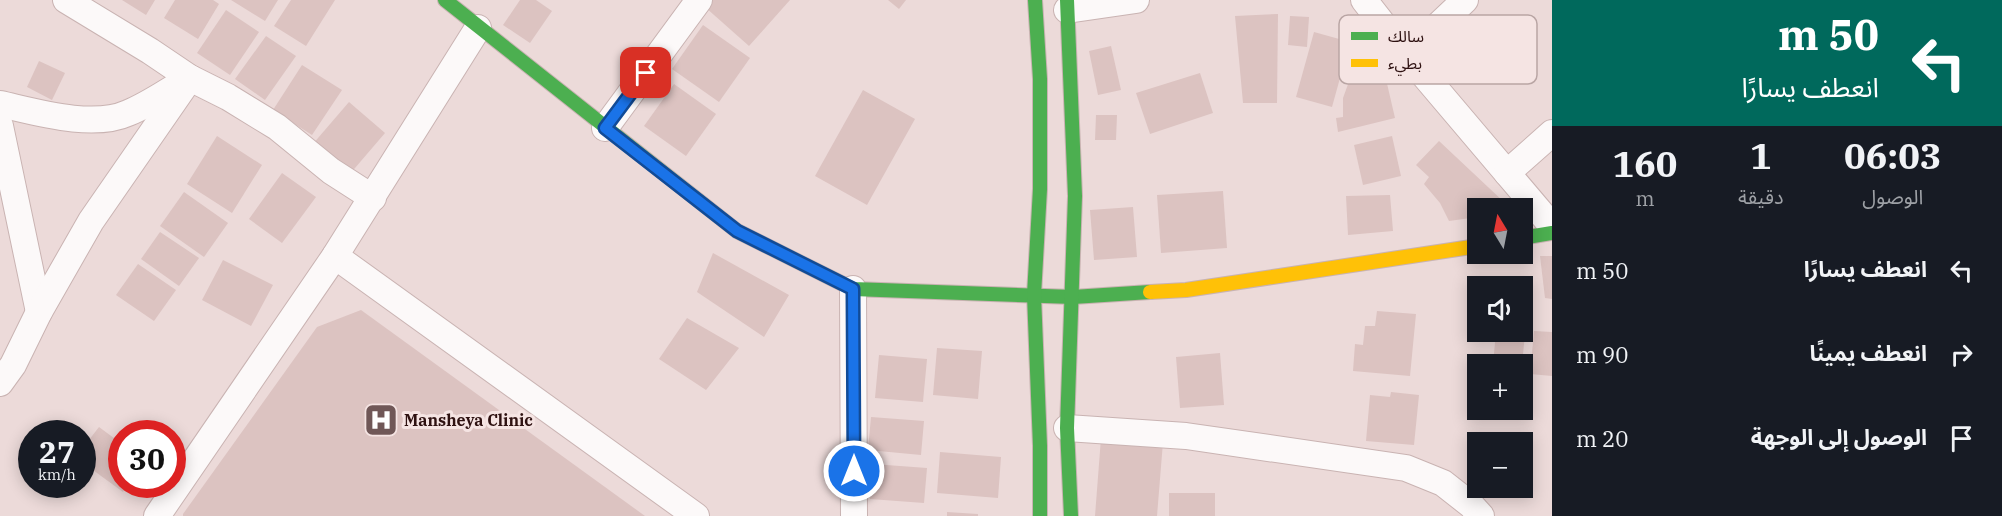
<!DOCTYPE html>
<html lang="ar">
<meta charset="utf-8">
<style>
:root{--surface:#171b24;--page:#242831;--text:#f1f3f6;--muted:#9ea1a6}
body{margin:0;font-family:"IBM Plex Serif","Noto Sans Arabic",serif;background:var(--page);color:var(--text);direction:rtl;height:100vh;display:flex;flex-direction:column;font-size:22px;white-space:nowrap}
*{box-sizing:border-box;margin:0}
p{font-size:20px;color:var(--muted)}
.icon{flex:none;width:33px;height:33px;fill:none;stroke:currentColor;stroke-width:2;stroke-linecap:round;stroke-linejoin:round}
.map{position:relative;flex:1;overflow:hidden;direction:ltr}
.drawer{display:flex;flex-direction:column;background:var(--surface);width:450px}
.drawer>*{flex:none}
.guide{background:#00695c;color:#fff;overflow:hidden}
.needle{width:39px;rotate:350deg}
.tools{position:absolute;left:1467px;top:198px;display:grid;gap:12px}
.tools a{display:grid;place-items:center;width:66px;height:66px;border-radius:0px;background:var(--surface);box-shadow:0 3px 15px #0003;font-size:30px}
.speed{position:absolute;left:18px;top:420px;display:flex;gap:12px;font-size:30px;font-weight:700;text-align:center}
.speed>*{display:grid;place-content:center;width:78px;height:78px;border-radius:50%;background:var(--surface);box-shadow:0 3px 15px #0003;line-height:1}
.speed small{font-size:15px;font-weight:400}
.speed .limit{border:9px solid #d22;background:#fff;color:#111}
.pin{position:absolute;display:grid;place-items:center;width:51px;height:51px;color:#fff;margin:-26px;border-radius:12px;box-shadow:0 3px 9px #0006}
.me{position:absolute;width:66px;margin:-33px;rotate:0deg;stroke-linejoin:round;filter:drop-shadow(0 0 4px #0008)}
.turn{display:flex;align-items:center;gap:21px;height:126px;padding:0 24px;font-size:27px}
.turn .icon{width:78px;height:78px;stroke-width:2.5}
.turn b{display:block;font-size:42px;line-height:51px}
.eta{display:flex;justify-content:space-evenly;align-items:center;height:102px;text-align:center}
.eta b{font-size:36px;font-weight:700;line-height:42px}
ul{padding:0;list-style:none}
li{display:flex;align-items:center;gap:18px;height:84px;padding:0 24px}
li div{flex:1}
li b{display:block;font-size:22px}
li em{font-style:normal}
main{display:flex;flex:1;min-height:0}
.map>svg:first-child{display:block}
</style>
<main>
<section class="drawer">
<div class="guide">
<div class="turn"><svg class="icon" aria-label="left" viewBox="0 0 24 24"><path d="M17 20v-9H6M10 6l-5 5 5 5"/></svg><div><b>50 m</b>انعطف يسارًا</div></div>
</div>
<div class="eta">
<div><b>06:03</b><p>الوصول</p></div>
<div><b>1</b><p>دقيقة</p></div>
<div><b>160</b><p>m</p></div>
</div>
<ul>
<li><svg class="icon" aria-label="left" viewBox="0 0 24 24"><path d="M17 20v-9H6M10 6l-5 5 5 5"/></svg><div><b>انعطف يسارًا</b></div><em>50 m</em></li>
<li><svg class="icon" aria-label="right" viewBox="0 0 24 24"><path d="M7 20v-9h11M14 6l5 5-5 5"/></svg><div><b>انعطف يمينًا</b></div><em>90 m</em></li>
<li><svg class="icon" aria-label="arrive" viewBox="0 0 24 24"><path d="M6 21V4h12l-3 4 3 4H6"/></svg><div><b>الوصول إلى الوجهة</b></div><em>20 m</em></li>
</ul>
</section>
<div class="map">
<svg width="1552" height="516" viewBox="0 0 1552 516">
<rect width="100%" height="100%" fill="#ecdad9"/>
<!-- building -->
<g fill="#dcc3c1">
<path d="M122,0H155L146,15Z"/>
<path d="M175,0H213L219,4L198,39L164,18Z"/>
<path d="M231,0H278L265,21Z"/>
<path d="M291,0H335L306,46L274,26Z"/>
<path d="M520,0H536L552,11L530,43L503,25Z"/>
<path d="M712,0H790L749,46L705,7Z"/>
<path d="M888,0H906L899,9Z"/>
<path d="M226,10L259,32L230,75L197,53Z"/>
<path d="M1278,14L1277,103H1243L1235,16Z"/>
<path d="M1290,16L1309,17L1307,47L1288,45Z"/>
<path d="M703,25L750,58L719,102L672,69Z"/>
<path d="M1314,32L1350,42L1332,107L1296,97Z"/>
<path d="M266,36L296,56L265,100L235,79Z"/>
<path d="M1111,46L1121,90L1098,95L1089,51Z"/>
<path d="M39,61L65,73L52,100L27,87Z"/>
<path d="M1382,62L1395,118L1338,132L1336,118L1343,117V98L1351,76L1366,65Z"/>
<path d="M302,65L342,90L312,135L273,110Z"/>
<path d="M1200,73L1213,113L1150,134L1136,93Z"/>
<path d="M674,84L716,114L686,156L644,126Z"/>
<path d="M863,90L915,119L867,205L815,176Z"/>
<path d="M349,102L385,133L349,175L312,145Z"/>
<path d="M1096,115H1117L1116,140H1095Z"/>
<path d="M217,136L262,165L232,213L187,184Z"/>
<path d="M1392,136L1401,176L1363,185L1354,145Z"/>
<path d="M1439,141L1505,203L1499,208H1478V217L1449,221L1440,203L1424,184L1429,177L1416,165Z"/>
<path d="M282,173L316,197L282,243L249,219Z"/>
<path d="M1223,191L1227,248L1161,253L1157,195Z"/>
<path d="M184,192L228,223L204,257L160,226Z"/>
<path d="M1390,195L1393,231L1348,235L1346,196Z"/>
<path d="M1133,207L1137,257L1094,260L1090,210Z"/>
<path d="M160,232L199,258L179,286L141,259Z"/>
<path d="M713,253L789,295L764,337L697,292Z"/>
<path d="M1540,256H1552V299L1545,298Z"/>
<path d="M223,260L273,285L251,326L202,300Z"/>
<path d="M138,264L176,290L154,321L116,295Z"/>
<path d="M361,310L645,516H183V514L317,327Z"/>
<path d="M1377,311L1416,314L1410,376L1353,371L1355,344L1363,345L1365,326H1375Z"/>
<path d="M687,318L739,348L706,390L659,359Z"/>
<path d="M1522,324H1526L1522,364H1493L1496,332H1522Z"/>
<path d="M1534,331L1552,332V376L1530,374Z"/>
<path d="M937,348L982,351L978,399L933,395Z"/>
<path d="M1220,353L1224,405L1180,408L1176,357Z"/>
<path d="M879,355L927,359L923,402L875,398Z"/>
<path d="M1391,392L1419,395L1414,445L1366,441L1370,395L1390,397Z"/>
<path d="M871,417L924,421L921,455L868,450Z"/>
<path d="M99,427L122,444V484H128L123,492L82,462V449Z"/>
<path d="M1101,438L1163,442L1157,516H1095Z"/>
<path d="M940,452L1001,457L998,498L937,493Z"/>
<path d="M873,464L927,468L924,503L870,499Z"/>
<rect x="1169" y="493" width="46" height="23"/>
<path d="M947,512L978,514V516H947Z"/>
</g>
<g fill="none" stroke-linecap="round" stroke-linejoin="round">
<defs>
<g id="street">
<path d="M66,0L150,51L190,78L228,97L277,127L331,171L373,198"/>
<path d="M1364,0L1407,55L1552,226"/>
<path d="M1067,10L1136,0"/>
<path d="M1407,55L1465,0"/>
<path d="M0,104C36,112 93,129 128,113C148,105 166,92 185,81"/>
<path d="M0,126L39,312"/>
<path d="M605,128L699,0"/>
<path d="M1507,173L1552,133"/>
<path d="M335,256L696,516"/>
<path d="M853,289L854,516"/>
<path d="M0,383L13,365L39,312L91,221L190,78"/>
<path d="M1067,428L1186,436L1406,468L1443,483L1471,505L1481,516"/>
<path d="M157,516L335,256L478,28"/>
</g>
<g id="fast">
<path d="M445,0L737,231L853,289L1073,297L1150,292"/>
<path d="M1035,0L1040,79V189L1034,295L1040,446V516"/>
<path d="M1067,0L1075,196L1067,428L1071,516"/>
<path d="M1522,238L1552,233"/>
</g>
<path id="slow" d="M1150,292L1186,290L1478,246"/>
</defs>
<!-- street casing -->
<use href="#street" stroke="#c9b3b2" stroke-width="28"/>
<!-- fast casing -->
<use href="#fast" stroke="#c9b3b2" stroke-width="16"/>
<!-- slow casing -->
<use href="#slow" stroke="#c9b3b2" stroke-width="16"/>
<!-- street -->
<use href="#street" stroke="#fcf9f9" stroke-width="26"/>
<!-- fast -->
<use href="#fast" stroke="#4caf50" stroke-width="14"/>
<!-- slow -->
<use href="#slow" stroke="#ffc107" stroke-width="14"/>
</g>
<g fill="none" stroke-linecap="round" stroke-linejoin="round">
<defs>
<path id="route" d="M646,73L605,128L737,231L853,289L854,471"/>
</defs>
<!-- route casing -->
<use href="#route" stroke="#114b97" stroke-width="15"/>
<!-- route -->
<use href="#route" stroke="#1a73e8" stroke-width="10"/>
</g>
<!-- icons -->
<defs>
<symbol id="hospital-square" viewBox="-11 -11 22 22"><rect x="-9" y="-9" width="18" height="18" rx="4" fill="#705757" stroke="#f5e4e3"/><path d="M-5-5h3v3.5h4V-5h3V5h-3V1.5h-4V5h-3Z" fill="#fff"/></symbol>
</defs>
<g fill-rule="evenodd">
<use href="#hospital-square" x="362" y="401" width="38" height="38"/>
</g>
<g text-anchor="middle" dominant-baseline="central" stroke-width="6" stroke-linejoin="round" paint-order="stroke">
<!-- poi labels -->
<g font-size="16" font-weight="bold" fill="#2e1111" stroke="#f5e4e3" text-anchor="start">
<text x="404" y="420">Mansheya Clinic</text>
</g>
</g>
<!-- legend -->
<rect x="1339" y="15" width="198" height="69" rx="9" fill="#f5e4e3" stroke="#b9a5a4" stroke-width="1.5"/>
<rect x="1351" y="32" width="27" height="8" fill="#4caf50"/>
<rect x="1351" y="59" width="27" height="8" fill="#ffc107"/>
<g font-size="16" fill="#2e1111">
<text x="1388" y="42">سالك</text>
<text x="1388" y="69">بطيء</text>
</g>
</svg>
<div class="tools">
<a><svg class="needle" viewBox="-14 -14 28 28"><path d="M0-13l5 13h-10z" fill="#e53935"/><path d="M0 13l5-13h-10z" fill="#9ea1a6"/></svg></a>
<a><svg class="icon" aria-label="sound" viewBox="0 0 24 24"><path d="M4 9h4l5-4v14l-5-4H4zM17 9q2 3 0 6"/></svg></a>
<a>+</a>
<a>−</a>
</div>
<div class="speed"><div>27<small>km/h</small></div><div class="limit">30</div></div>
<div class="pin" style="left:646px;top:73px;background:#d93025"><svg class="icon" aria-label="arrive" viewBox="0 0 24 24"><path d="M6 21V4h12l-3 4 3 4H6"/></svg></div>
<svg class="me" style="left:854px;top:471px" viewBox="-20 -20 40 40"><circle r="17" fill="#1a73e8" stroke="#fff" stroke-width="3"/><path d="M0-11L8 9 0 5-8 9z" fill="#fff"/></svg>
</div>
</main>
